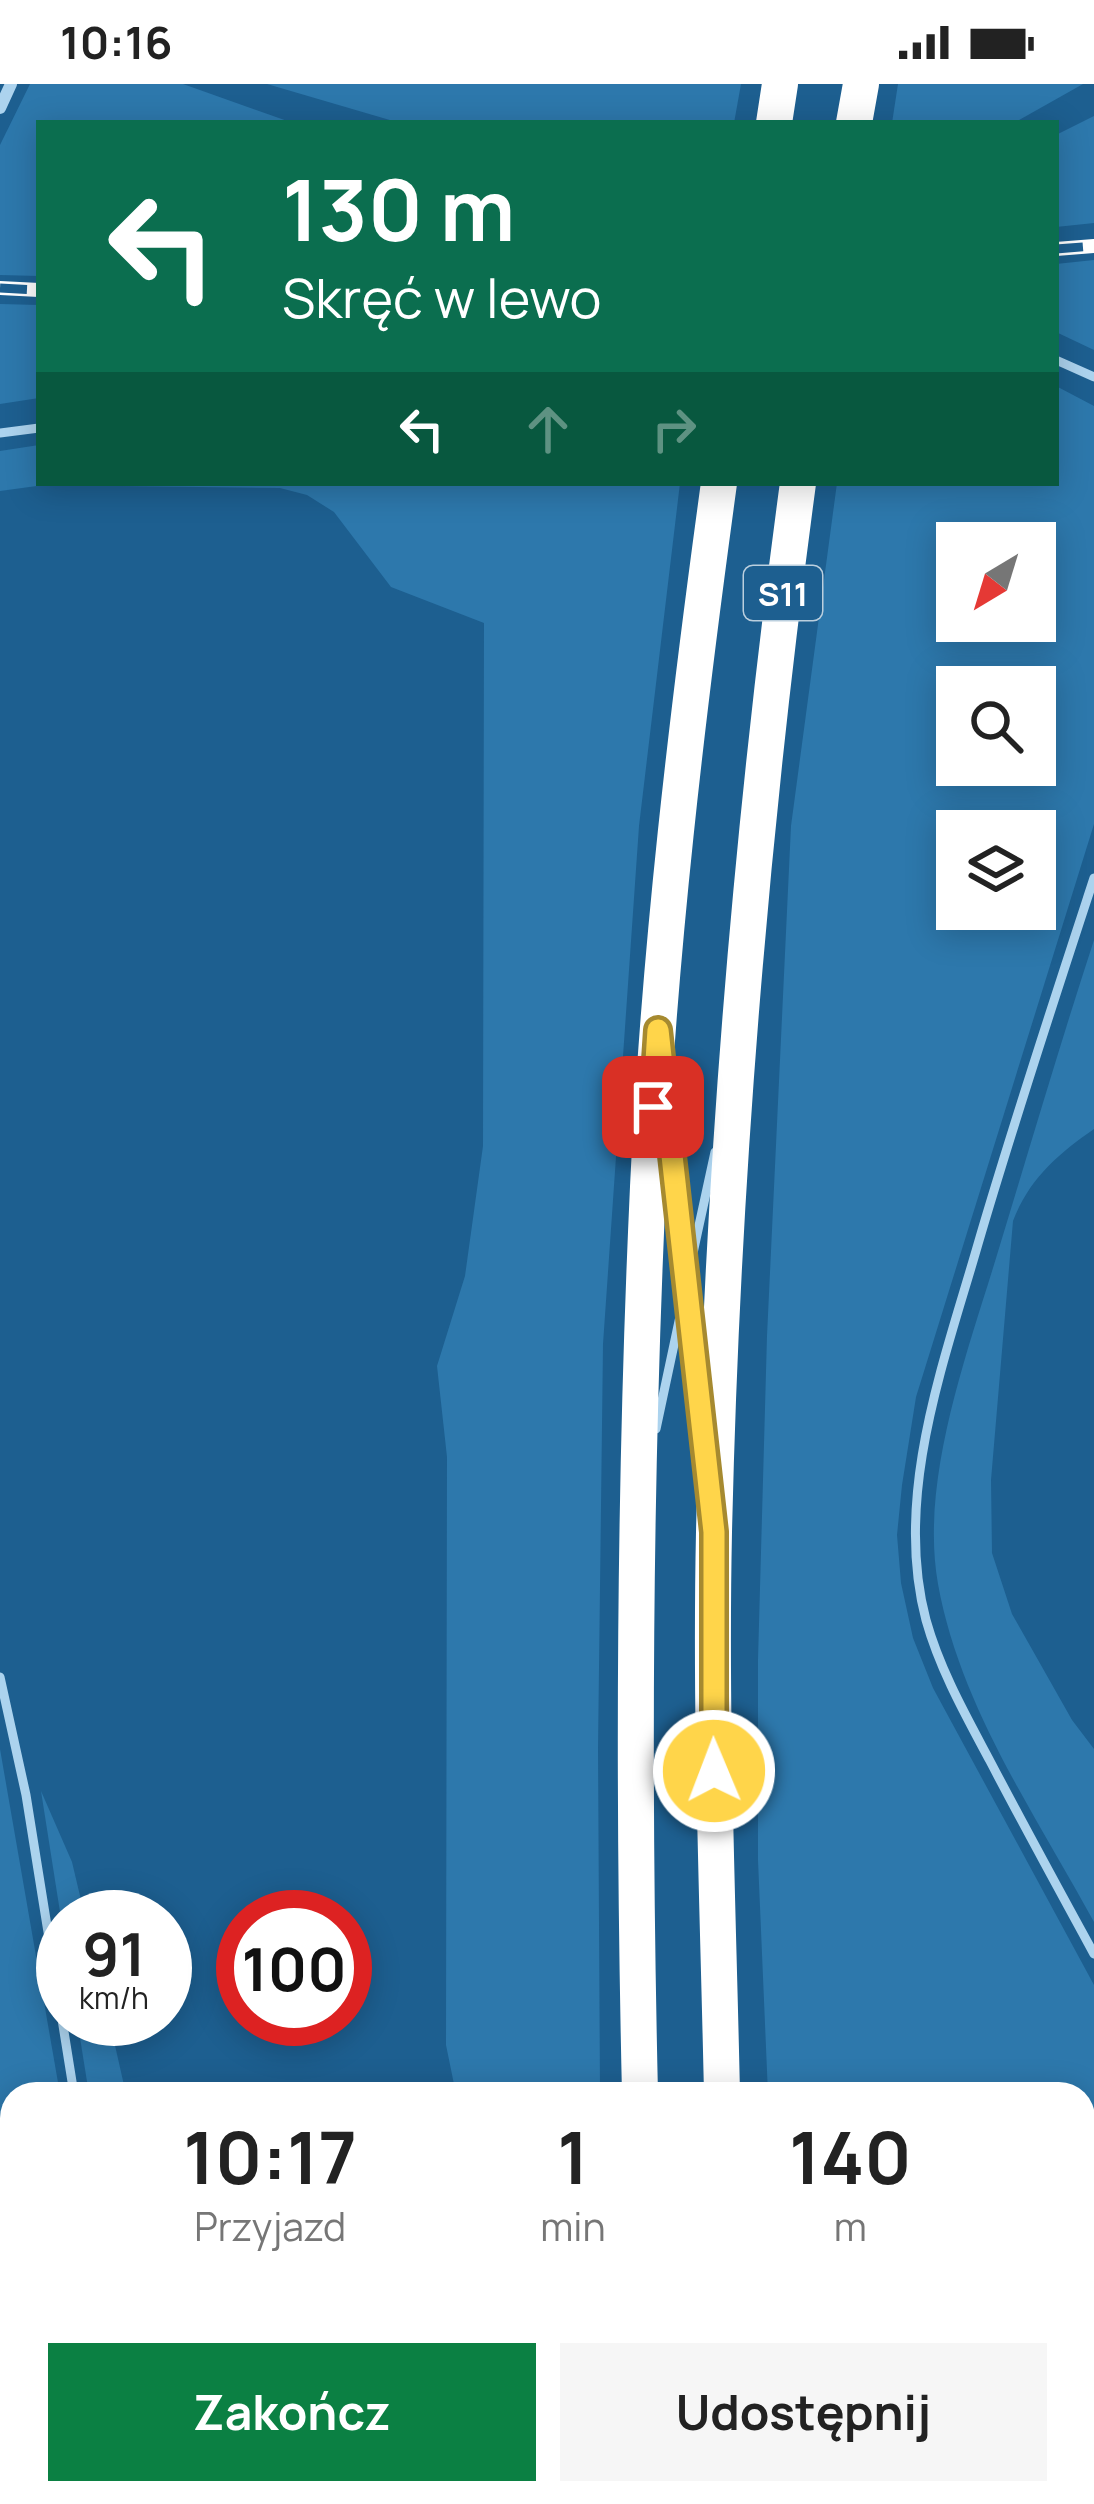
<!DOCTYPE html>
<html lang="pl">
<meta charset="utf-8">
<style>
:root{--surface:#fff;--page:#f6f6f6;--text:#222;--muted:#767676;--accent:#0b8043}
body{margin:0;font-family:Manrope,sans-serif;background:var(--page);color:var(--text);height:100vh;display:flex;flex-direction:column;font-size:45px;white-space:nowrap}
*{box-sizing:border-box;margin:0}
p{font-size:39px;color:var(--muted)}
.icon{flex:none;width:66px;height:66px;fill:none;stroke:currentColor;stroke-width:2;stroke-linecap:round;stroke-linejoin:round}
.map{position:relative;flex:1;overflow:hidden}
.sheet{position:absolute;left:0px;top:1998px;width:1095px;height:423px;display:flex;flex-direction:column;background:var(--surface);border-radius:36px 36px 0 0;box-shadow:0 6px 30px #0003}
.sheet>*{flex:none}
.hud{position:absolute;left:36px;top:36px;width:1023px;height:366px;border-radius:0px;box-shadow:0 6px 30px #0003;background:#0b6e4f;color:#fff;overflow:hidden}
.needle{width:78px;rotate:218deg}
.buttons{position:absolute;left:936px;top:438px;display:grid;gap:24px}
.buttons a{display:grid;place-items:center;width:120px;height:120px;border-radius:0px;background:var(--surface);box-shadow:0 6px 30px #0003;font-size:60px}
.speed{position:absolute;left:36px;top:1806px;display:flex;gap:24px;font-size:60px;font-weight:700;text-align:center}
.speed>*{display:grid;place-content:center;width:156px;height:156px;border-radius:50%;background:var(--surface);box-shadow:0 6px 30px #0003;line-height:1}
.speed small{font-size:30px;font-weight:400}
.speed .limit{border:18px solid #d22;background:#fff;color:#111}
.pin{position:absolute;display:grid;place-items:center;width:102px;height:102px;color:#fff;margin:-51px;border-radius:24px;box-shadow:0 6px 18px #0006}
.me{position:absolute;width:132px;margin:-66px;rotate:359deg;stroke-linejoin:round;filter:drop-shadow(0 0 9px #0008)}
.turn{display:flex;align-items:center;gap:42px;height:252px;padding:0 48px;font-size:54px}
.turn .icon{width:156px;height:156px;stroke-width:2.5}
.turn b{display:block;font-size:84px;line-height:102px}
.lanes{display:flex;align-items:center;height:114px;padding:0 48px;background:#0003;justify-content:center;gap:60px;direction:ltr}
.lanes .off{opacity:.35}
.eta{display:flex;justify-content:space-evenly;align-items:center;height:204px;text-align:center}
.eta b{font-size:72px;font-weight:700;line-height:84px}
.cta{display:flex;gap:24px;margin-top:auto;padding:24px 48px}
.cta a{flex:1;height:138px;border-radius:0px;background:var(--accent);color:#fff;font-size:48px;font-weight:700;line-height:138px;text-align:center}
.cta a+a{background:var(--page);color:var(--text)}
.status{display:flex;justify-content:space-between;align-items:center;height:84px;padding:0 60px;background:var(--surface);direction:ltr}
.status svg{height:33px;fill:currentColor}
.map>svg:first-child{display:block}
</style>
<div class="status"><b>10:16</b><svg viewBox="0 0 49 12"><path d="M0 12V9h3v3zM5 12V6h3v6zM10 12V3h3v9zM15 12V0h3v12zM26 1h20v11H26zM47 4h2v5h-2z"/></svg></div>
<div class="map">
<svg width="1094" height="2420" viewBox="0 0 1094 2420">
<rect width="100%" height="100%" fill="#1d5f90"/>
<!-- green -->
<g fill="#2d78ac" fill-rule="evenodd">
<path d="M30,0H183L293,39H39V192L0,191V61Z"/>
<path d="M267,0H741L734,39H400Z"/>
<path d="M898,0H1083L1014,39H892Z"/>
<path d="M1094,32V139L1056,143V51Z"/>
<path d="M1094,176V266L1056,248V180Z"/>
<path d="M0,220L39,221V314L0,320Z"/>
<path d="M1056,302L1094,322V740L916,1313L902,1401L897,1451L901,1499L913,1554L933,1604L1094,1901V2420H794L793,2409H1083V2010H768L758,1776V1576L767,1252L791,742L837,399H1056ZM957,459H1035V537H957ZM957,603H1035V681H957ZM957,747H1035V825H957Z"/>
<path d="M39,361V399H680L639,742L603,1260L598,1665L600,2010H456L446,1961L447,1373L437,1282L465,1192L483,1062L484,539L391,503L334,428L307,411L280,404L44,401L0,407V367Z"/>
<path d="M1094,856V1045C1058,1070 1029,1095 1013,1137L991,1396L992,1469L1012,1530L1072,1636L1094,1665V1838C1035,1730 960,1622 938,1500C919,1393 970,1262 1000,1161C1031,1059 1061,957 1094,856Z"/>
<path d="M0,1665L60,2010H12V2409H134L136,2420H0Z"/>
<path d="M41,1707L72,1778L85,1833H63V1847Z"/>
<path d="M77,1935H109L126,2010H89Z"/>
<path d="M161,2409H217L219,2420H163Z"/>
<path d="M505,2409H623L624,2420H506Z"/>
</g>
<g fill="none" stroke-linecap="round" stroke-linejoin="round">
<!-- lane -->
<g stroke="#acd3ee" stroke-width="9">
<path d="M1056,276L1094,293"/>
<path d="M0,349L39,344"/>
<path d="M1094,794C1054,916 1014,1037 978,1160C944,1278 893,1412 926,1536C940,1586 966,1632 990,1677C1024,1742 1059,1806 1094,1870"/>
<path d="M668,1035L701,1328"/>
<path d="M688,1192L715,1068"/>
<path d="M656,1345L685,1209"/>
<path d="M0,1593L26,1711L74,2010"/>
<path d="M146,2409L148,2420"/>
</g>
<!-- street -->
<path stroke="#acd3ee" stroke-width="12" d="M0,24L11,0"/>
<!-- highway -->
<g stroke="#fff" stroke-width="36">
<path d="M774,39L780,0"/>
<path d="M854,39L861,0"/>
<path d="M640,2010C633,1707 634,1405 648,1103C659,868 687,632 719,399"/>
<path d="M722,2010C718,1823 710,1635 714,1448C722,1097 751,747 798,399"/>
<path d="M664,2409L665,2420"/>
<path d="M749,2409L750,2420"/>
</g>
<defs>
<g id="rail">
<path d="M1056,165L1094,162"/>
<path d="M0,204L39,206"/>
</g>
</defs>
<!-- rail casing -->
<use href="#rail" stroke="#fff" stroke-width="14"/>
<!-- rail -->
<use href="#rail" stroke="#1d5f90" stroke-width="9" stroke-dasharray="27" stroke-linecap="butt"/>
</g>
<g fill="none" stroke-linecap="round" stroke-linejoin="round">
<defs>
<path id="route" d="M653,1023L658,946L714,1448V1687"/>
</defs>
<!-- route casing -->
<use href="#route" stroke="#a68a30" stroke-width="30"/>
<!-- route -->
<use href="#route" stroke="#ffd54a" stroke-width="21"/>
</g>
<g text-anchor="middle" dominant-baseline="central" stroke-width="9" stroke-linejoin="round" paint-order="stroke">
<!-- shield labels -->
<rect fill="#1d5f90" stroke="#bbcfde" stroke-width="3" x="744" y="482" width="78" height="54" rx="9"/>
<g font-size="33" font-weight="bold" fill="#fff">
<text x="783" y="509">S11</text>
</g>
</g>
</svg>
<div class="buttons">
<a><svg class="needle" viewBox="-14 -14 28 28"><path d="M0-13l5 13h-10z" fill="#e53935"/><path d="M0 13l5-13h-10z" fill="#767676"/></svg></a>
<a><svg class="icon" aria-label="search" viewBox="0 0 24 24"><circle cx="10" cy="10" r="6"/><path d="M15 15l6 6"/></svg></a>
<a><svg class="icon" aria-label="layers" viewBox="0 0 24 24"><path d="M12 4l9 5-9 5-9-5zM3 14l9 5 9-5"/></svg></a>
</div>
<div class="speed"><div>91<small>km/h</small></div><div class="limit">100</div></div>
<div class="pin" style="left:653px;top:1023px;background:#d93025"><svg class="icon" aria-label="arrive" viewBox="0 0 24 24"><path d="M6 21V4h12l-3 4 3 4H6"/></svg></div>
<svg class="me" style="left:714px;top:1687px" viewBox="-20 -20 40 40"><circle r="17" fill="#ffd54a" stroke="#fff" stroke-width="3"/><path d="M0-11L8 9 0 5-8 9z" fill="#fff"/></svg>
<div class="hud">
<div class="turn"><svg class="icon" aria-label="left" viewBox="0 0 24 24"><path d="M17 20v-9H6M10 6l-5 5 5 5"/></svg><div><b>130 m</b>Skręć w lewo</div></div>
<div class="lanes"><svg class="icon" aria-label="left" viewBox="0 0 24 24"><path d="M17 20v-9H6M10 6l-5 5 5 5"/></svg><svg class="icon off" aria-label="ahead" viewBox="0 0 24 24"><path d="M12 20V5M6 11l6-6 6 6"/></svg><svg class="icon off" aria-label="right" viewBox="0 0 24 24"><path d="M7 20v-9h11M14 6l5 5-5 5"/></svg></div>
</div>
<section class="sheet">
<div class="eta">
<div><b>10:17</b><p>Przyjazd</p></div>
<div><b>1</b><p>min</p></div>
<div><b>140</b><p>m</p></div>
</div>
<div class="cta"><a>Zakończ</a><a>Udostępnij</a></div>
</section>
</div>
